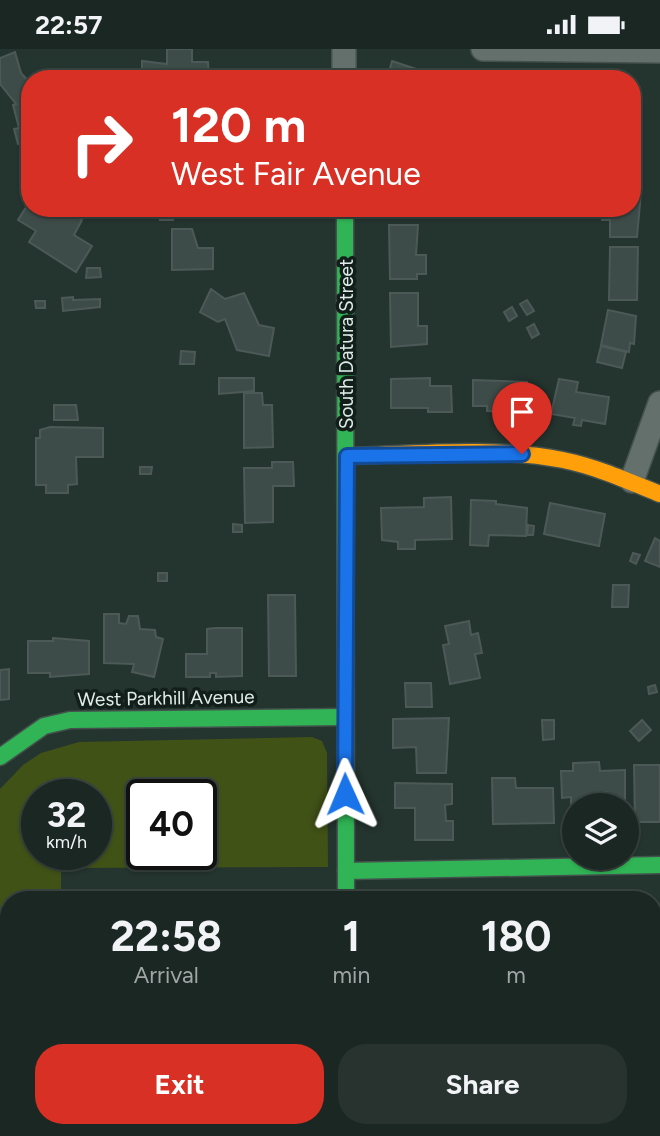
<!DOCTYPE html>
<style>
:root{--surface:#1b2723;--page:#283330;--text:#f1f3f6;--muted:#a0a5a6;--line:#394441;--accent:#d93025}
body{margin:0;font-family:Figtree,sans-serif;background:var(--page);color:var(--text);height:100vh;display:flex;flex-direction:column;font-size:26px;white-space:nowrap}
*{box-sizing:border-box;margin:0}
p{font-size:23px;color:var(--muted)}
.icon{flex:none;width:38px;height:38px;fill:none;stroke:currentColor;stroke-width:2;stroke-linecap:round;stroke-linejoin:round}
.map{position:relative;flex:1;overflow:hidden}
.sheet{position:absolute;left:0px;top:842px;width:662px;height:247px;display:flex;flex-direction:column;background:var(--surface);border-radius:28px 28px 0 0;box-shadow:0 2px 5px #0004,0 0 0 2px var(--line)}
.sheet>*{flex:none}
.hud{position:absolute;left:21px;top:21px;width:620px;height:147px;border-radius:28px;box-shadow:0 2px 5px #0004,0 0 0 2px var(--line);background:#d93025;color:#fff;overflow:hidden}
.buttons{position:absolute;left:562px;top:744px;display:grid;gap:14px}
.buttons a{display:grid;place-items:center;width:77px;height:77px;border-radius:50%;background:var(--surface);box-shadow:0 2px 5px #0004,0 0 0 2px var(--line);font-size:35px}
.speed{position:absolute;left:21px;top:730px;display:flex;gap:14px;font-size:35px;font-weight:700;text-align:center}
.speed>*{display:grid;place-content:center;width:91px;height:91px;border-radius:50%;background:var(--surface);box-shadow:0 2px 5px #0004,0 0 0 2px var(--line);line-height:1}
.speed small{font-size:18px;font-weight:400}
.speed .limit{border:4px solid #111;border-radius:10px;background:#fff;color:#111}
.pin{position:absolute;display:grid;place-items:center;width:60px;height:60px;color:#fff;margin:-72px -30px;border-radius:50% 50% 50% 0;rotate:-45deg;box-shadow:0 0 7px #0007}
.pin .icon{rotate:45deg}
.me{position:absolute;width:77px;margin:-38px;rotate:359deg;stroke-linejoin:round;filter:drop-shadow(0 0 5px #0008)}
.turn{display:flex;align-items:center;gap:24px;height:147px;padding:0 35px;font-size:32px}
.turn .icon{width:91px;height:91px;stroke-width:2.5}
.turn b{display:block;font-size:49px;line-height:60px}
.eta{display:flex;justify-content:space-evenly;align-items:center;height:119px;text-align:center}
.eta b{font-size:42px;font-weight:700;line-height:49px}
.cta{display:flex;gap:14px;margin-top:auto;padding:14px 35px}
.cta a{flex:1;height:80px;border-radius:28px;background:var(--accent);color:#fff;font-size:28px;font-weight:700;line-height:80px;text-align:center}
.cta a+a{background:var(--page);color:var(--text)}
.status{display:flex;justify-content:space-between;align-items:center;height:49px;padding:0 35px;background:var(--surface);direction:ltr}
.status svg{height:19px;fill:currentColor}
.map>svg:first-child{display:block}
</style>
<div class="status"><b>22:57</b><svg viewBox="0 0 49 12"><path d="M0 12V9h3v3zM5 12V6h3v6zM10 12V3h3v9zM15 12V0h3v12zM26 1h20v11H26zM47 4h2v5h-2z"/></svg></div>
<div class="map">
<svg width="660" height="1087" viewBox="0 0 660 1087">
<rect width="100%" height="100%" fill="#24342f"/>
<!-- green -->
<path fill="#415217" fill-rule="evenodd" d="M312,688L322,692L327,704L328,818L61,819V850H9V1080H66V1087H0V740L23,716L41,704L79,693ZM37,746H96V805H37ZM142,746H201V805H142Z"/>
<!-- building -->
<g fill="#3e4c49" stroke="#4c5957" stroke-width="2">
<path d="M167,0H192V13H208L209,30H142V12L167,15Z"/>
<path d="M15,3L21,24L30,34L29,114L23,93L18,95L14,80L19,79L13,56L16,55L0,35V9Z"/>
<path d="M392,12L419,21L416,30H387Z"/>
<rect x="632" y="58" width="8" height="30"/>
<path d="M632,130H637V144H641L637,188H610V171H602L601,159H632Z"/>
<path d="M30,152V159H63L82,171L74,186L92,197L76,223L29,193L36,182L18,171Z"/>
<path d="M157,159H173V171H160Z"/>
<path d="M390,159H412V165L390,166Z"/>
<path d="M389,176H418L416,206H426V225H417V230H390Z"/>
<path d="M172,180H192L198,199H213V220L172,221Z"/>
<path d="M610,198H638L637,251H609Z"/>
<path d="M87,219H100L101,228L86,229Z"/>
<path d="M211,240L225,250L244,244L259,276L274,279L269,307L237,301L225,270L218,273L200,263Z"/>
<path d="M390,244H418V277H427V295L391,298Z"/>
<path d="M73,248V251L100,250V258L63,262L62,249Z"/>
<path d="M527,251L534,262L527,266L520,255Z"/>
<path d="M35,252H45V259H36Z"/>
<path d="M512,258L517,267L509,272L504,263Z"/>
<path d="M608,261L636,267L634,295L630,294L629,303L601,296Z"/>
<path d="M534,275L539,285L532,289L527,279Z"/>
<path d="M601,297L626,303L622,319L597,313Z"/>
<path d="M181,302L195,303L194,315H180Z"/>
<path d="M219,329H254V342L219,345Z"/>
<path d="M430,329V337H451L452,363H428V359H391V330Z"/>
<path d="M559,330L578,333L576,343L609,348L605,375L582,371L581,377L573,376L575,369L551,365Z"/>
<path d="M473,331L527,333V363L487,362V357H473Z"/>
<path d="M244,344H262L263,356H272L273,398L244,399Z"/>
<path d="M54,356H76L78,371H54Z"/>
<path d="M50,378L103,379V408H76L77,435L68,436V444H46V436H36V389H40V381Z"/>
<path d="M272,413H293L294,437H273V473L245,474L244,419H272Z"/>
<path d="M140,418H152L151,425H140Z"/>
<path d="M451,448L452,490L415,491V500H398V493L382,491L381,459L424,458V449Z"/>
<path d="M471,451L496,452V455L527,459L526,487L489,486L488,497L470,496Z"/>
<path d="M550,454L605,465L599,497L544,485Z"/>
<path d="M233,475L242,476V483H233Z"/>
<path d="M528,476L534,477L533,486H527Z"/>
<path d="M655,489L660,492V518L645,512Z"/>
<path d="M633,504L640,506L636,515L630,512Z"/>
<rect x="158" y="524" width="9" height="8"/>
<path d="M613,536H629L628,558H612Z"/>
<path d="M268,546H295L296,627H269Z"/>
<path d="M104,565H119V574L126,575L129,567H138L140,580L155,581L156,588L163,590L154,628L132,623L134,615L104,614Z"/>
<path d="M469,572L471,586L478,584L482,604L475,605L480,629L450,635L443,596L449,595L445,577Z"/>
<path d="M215,579H242V627L216,628V624H210V628H186V605H207V580Z"/>
<path d="M53,589L89,592V625L50,628V624H28V592H53Z"/>
<path d="M9,620V650L0,651V621Z"/>
<path d="M405,634H431L432,658H406Z"/>
<path d="M655,636L657,643L649,645L648,638Z"/>
<path d="M449,669L446,724H417L416,698L393,699V670Z"/>
<path d="M542,671H554V690L543,691Z"/>
<path d="M642,671L651,681L639,692L630,682Z"/>
<path d="M599,713L600,722L625,721V756H607V743H597V756H574V768H571V748L562,749L561,722H573V714Z"/>
<path d="M634,716H660V773H635Z"/>
<path d="M492,729H515L516,739H553L554,774L493,775Z"/>
<path d="M395,734L452,735V755L445,756L446,772H453V791H415V759H395Z"/>
<path d="M0,884H6L7,898L0,899Z"/>
<path d="M654,934H660V944L654,945Z"/>
<rect x="388" y="1080" width="43" height="1"/>
</g>
<g fill="none" stroke-linecap="round" stroke-linejoin="round">
<defs>
<g id="street">
<path d="M344,0V30"/>
<path d="M483,0L660,2"/>
<path d="M632,432L660,354"/>
<path d="M351,1080V1087"/>
</g>
<g id="fast">
<path d="M345,159L346,850"/>
<path d="M0,708L44,677L70,671L344,668"/>
<path d="M346,822L660,816"/>
</g>
<path id="slow" d="M347,407C418,405 492,397 563,411C597,418 628,432 660,445"/>
</defs>
<!-- street casing -->
<use href="#street" stroke="#44514d" stroke-width="26"/>
<!-- fast casing -->
<use href="#fast" stroke="#44514d" stroke-width="19"/>
<!-- slow casing -->
<use href="#slow" stroke="#44514d" stroke-width="19"/>
<!-- street -->
<use href="#street" stroke="#64706b" stroke-width="23"/>
<!-- fast -->
<use href="#fast" stroke="#30b455" stroke-width="16"/>
<!-- slow -->
<use href="#slow" stroke="#ff9f0a" stroke-width="16"/>
</g>
<g fill="none" stroke-linecap="round" stroke-linejoin="round">
<defs>
<path id="route" d="M345,745L347,407L522,405"/>
</defs>
<!-- route casing -->
<use href="#route" stroke="#114b97" stroke-width="18"/>
<!-- route -->
<use href="#route" stroke="#1a73e8" stroke-width="12"/>
</g>
<g text-anchor="middle" dominant-baseline="central" stroke-width="7" stroke-linejoin="round" paint-order="stroke">
<!-- street labels -->
<g font-size="19" fill="#deede8" stroke="#121e1a">
<text transform="translate(346 295) rotate(-90)">South Datura Street</text>
<text transform="translate(166 649) rotate(-1)">West Parkhill Avenue</text>
</g>
</g>
</svg>
<div class="buttons">
<a><svg class="icon" aria-label="layers" viewBox="0 0 24 24"><path d="M12 4l9 5-9 5-9-5zM3 14l9 5 9-5"/></svg></a>
</div>
<div class="speed"><div>32<small>km/h</small></div><div class="limit">40</div></div>
<div class="pin" style="left:522px;top:405px;background:#d93025"><svg class="icon" aria-label="arrive" viewBox="0 0 24 24"><path d="M6 21V4h12l-3 4 3 4H6"/></svg></div>
<svg class="me" style="left:345px;top:745px" viewBox="-20 -20 40 40"><path d="M0-17L14 15 0 8-14 15z" fill="#1a73e8" stroke="#fff" stroke-width="4"/></svg>
<div class="hud">
<div class="turn"><svg class="icon" aria-label="right" viewBox="0 0 24 24"><path d="M7 20v-9h11M14 6l5 5-5 5"/></svg><div><b>120 m</b>West Fair Avenue</div></div>
</div>
<section class="sheet">
<div class="eta">
<div><b>22:58</b><p>Arrival</p></div>
<div><b>1</b><p>min</p></div>
<div><b>180</b><p>m</p></div>
</div>
<div class="cta"><a>Exit</a><a>Share</a></div>
</section>
</div>
